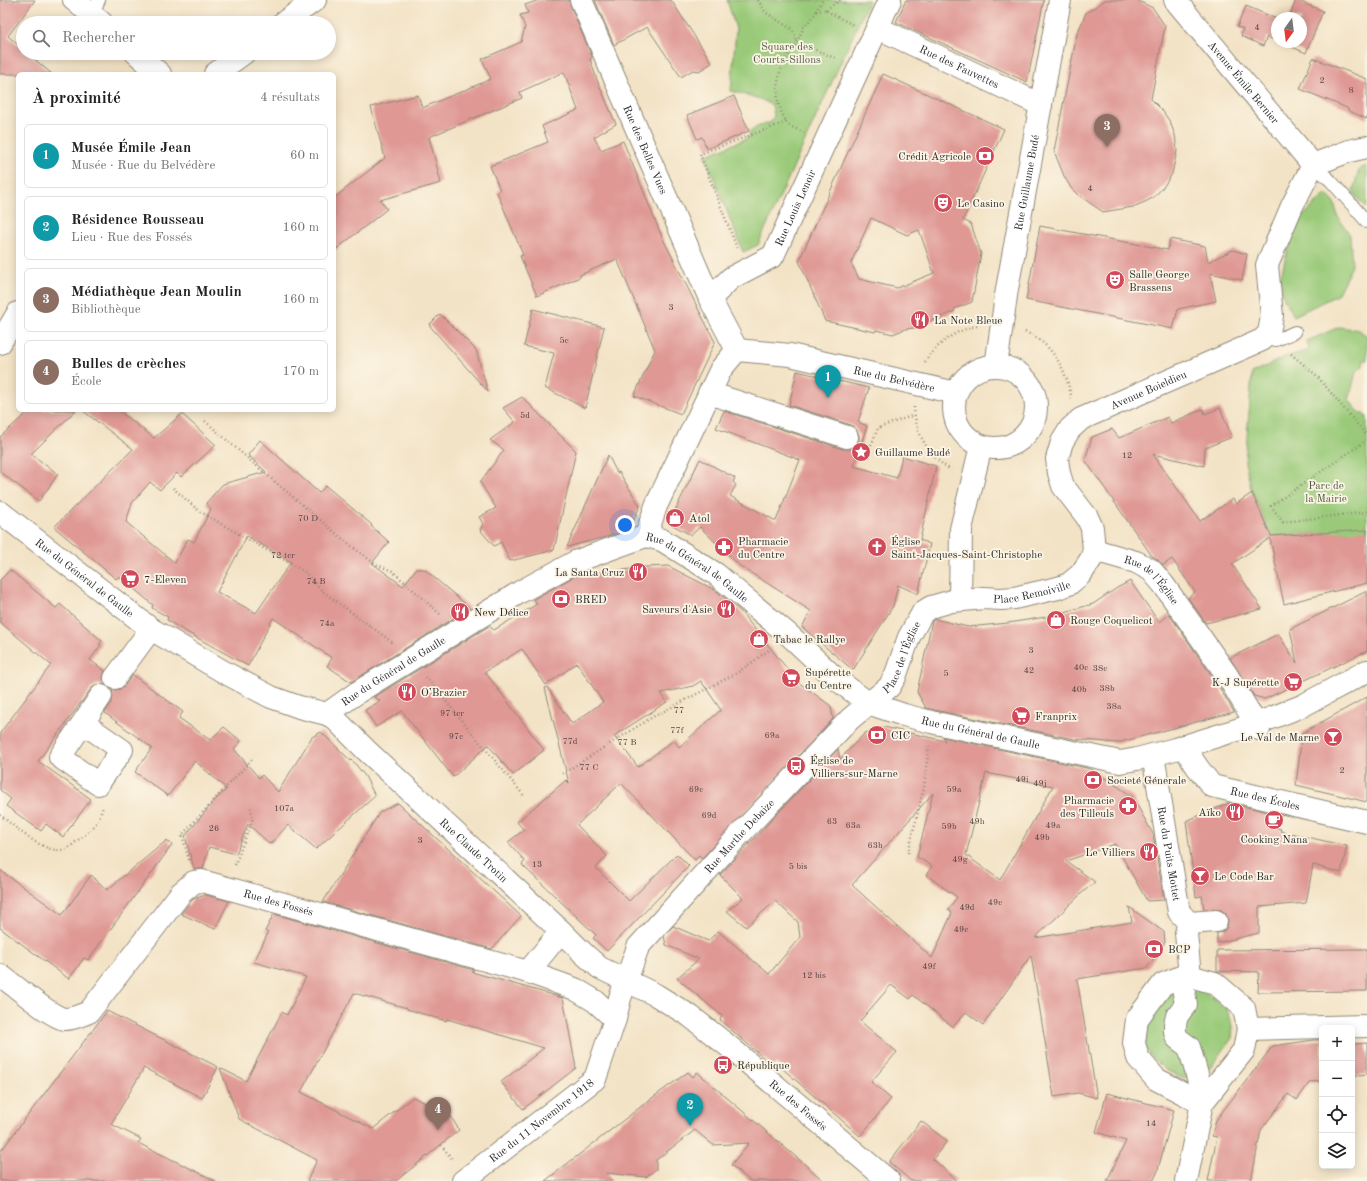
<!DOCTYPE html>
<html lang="fr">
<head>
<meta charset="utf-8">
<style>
	body { margin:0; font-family:"Old Standard TT",serif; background:#f2f2f2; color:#222 }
	.controls { position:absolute; right:12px; bottom:12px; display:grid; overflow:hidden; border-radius:6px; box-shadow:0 2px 10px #0003 }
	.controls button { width:36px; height:36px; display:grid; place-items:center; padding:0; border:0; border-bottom:1px solid #e0e0e0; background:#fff; color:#222; font:20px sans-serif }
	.compass { position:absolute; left:1271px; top:12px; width:36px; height:36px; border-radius:50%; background:#fff; box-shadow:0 2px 10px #0003; rotate:194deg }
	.you { position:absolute; left:625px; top:525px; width:14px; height:14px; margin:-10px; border:3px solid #fff; border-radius:50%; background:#1a73e8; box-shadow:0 0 0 6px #1a73e833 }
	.badge { display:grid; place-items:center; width:26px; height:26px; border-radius:50%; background:#db2777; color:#fff; font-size:13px; font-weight:700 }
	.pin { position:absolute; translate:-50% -33px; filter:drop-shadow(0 1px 2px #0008) }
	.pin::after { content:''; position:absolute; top:21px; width:14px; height:12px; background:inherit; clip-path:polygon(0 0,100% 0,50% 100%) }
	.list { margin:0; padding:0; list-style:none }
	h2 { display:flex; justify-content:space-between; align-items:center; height:52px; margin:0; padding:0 16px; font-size:17px }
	h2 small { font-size:13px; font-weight:400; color:#767676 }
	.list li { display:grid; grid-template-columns:26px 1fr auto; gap:12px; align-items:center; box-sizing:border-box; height:64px; margin:0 8px 8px; padding:0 8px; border:1px solid #e0e0e0; border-radius:6px }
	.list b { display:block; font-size:15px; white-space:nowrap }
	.list p { margin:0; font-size:13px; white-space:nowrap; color:#767676 }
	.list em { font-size:13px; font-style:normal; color:#767676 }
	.icon { flex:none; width:22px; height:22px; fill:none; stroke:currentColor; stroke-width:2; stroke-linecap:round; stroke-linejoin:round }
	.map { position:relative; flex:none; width:1367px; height:1181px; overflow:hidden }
	.search { position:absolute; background:#fff; box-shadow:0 2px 10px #0003; left:16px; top:16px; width:320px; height:44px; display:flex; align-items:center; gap:10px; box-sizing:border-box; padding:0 14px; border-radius:22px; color:#767676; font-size:15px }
	.panel { position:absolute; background:#fff; box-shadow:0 2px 10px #0003; left:16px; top:72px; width:320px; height:340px; border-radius:6px }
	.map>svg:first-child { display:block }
</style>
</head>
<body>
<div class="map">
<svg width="1367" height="1181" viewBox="0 0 1367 1181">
	<rect width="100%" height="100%" fill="#fcf5e5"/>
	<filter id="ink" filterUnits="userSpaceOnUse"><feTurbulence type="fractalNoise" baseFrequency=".025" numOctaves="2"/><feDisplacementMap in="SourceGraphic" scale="8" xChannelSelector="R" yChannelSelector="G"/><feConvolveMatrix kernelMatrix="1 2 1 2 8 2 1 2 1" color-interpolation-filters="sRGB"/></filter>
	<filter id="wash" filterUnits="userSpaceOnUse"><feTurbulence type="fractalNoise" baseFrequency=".012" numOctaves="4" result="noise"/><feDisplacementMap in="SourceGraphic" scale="16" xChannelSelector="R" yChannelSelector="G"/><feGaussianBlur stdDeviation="0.9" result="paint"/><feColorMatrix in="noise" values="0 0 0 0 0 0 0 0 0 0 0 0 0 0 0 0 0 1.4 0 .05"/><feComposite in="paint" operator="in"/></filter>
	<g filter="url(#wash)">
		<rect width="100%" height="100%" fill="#f3e3c6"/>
		<path fill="#9aca79" stroke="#627a52" d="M727,0h142l-111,245 -15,7 -38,-96 45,-19 -1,-4 8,-6 14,-5 3,-6 -2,-11 -12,-6 -29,-8 5,-62z
			M1367,166v42l-9,-9 -5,-8 6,-22z
			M1326,194l8,8 4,15 12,18 2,31 -15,29 -43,21 -11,-20 -3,-17 10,-38 12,-24z
			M1339,327l20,3 8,6v24h-3l-1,6 -7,6 -7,28 8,10 10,7v114l-97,5 -19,-48 -6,-26 7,-89 33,-16 24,-7 -2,-9z
			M1183,986l19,4 17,12 8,7 3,8 3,9 -1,12 -20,28 -6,7 -14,6 -10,-1 -18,-9 -15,-15 -5,-10 2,-18 23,-35z"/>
		<g id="blocks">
			<path fill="#df9894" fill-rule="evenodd" d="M0,0h35l-27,36 15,13v4h4l25,21h-52z
				M539,0h30l1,5 22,52 -2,2 7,21 19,44 -22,13 7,13 22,-9 39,96 53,105 -34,72 -47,-18 21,-46 -38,-91 -37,16v2l-43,19 -17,-40 3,-1 -26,-63 3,-2 -10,-24 58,-24 -6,-16 36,-16 -14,-38 -44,20 2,6 -93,39 12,46 -61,17 7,9 -53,42v-53l51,-40 -14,-51 47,-12 4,13 69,-29 -9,-20 39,-17 4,-15 -5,-12 8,-2 -3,-8z
				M595,0h76l41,63 -13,8 -6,-1 -12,7 -34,-50 -33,18z
				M906,0h138l-17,82 -131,-60z
				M1105,0h31l17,8 12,18 -14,73 11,11 8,12 5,13 2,16 -5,23 -8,12 -10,11 -7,4 -14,6 -30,5 -26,-18 -6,-6 -7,-12 -10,-25 23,-117 9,-21z
				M1296,0l27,11 -17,42 -26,-11h21v-24h-12z
				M1246,6l31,13v22l-10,-4 -4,9 -22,-10 2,-7 -6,-2z
				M1313,58l54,21v40l-18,-8 -2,-3 -47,-19z
				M883,74l121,55 -41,91 8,4 10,30 -9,48 -18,7 1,2 -41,17 -9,1 -12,5 -17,-4 -1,2 -50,-11 -26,-60zM871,218l36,17 12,-5 15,43 -37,15 -38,-9 -8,-16z
				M734,96l15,35 -42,18 -5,-12 -5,2 -10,-24z
				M1040,226l128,24 2,-11 35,7 3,16 25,-12 14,4 -5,26 -32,-7 6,28 -38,8 -5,20 -147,-29z
				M533,309l71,18 -19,81 -40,-20 9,-35 -30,-7z
				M440,314l36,36 12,42 -59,-67z
				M797,371l72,17 -11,34 9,4 -13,40 43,12 5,-22 34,10 -16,74 10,4 -12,50 -20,-9 -5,21 -40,64 -51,-43 9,-16 -71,-45 -40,-39 -9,8 -22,-12 31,-64 35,19 -2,4 3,3 -6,11 46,25 24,-61 -84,-32 8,-17 119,38h7l6,-3 3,-6v-5l-3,-6 -5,-4 -62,-20z
				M522,397l54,54 -22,99 -44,11 -9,-19 -7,4 -14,-16 3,-6 -4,-7 17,-9 -16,-26 24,-32 -14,-10 25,-18 -12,-14z
				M1220,408l12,29 -27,11 -1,18 -51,-12 47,67 33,-22 3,5 16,-11 19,43 96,-6v53l-83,21 -14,-66 -38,26 30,45 -56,14 -18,-25 7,-6 -23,-33 -9,6 -6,-6 -5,-3 -67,-96 7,-23 20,-8 7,9 49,-21 3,6 32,-14 2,5z
				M30,410h46l-45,44 27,20 -19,27 -39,-29v-35z
				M82,410h36l36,28 28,-24 34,31 -35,32 -4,-4 -17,17 -10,-8 -18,21 -6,19 49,41 13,-24 6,3 17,-33 -5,-6 17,-19 43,-12 -18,-17 12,-15 59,53 7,-7 46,39 -1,1 18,16 -17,21 31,23 13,-17h8l46,39 -119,74 -24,-16 5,-8 -59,-40 -25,48 -65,-36 -16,-10 1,-3 -16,-9 1,-3 -34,-29 -3,3 -62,-52 79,-78zM247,536l44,26 -35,51 -39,-21z
				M608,455l9,18 2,-1 21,34 -9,20 -3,3 -22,8 -39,10z
				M668,566l47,24 26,22 57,70 33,24 2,13 -131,139 -3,-3 -4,5 -74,-77 -44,42 30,31 -11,12 33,33 48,-47 12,12 -82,85 -14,-13 3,-3 -74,-70 3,-4 -17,-19 16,-12 -7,-8 49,-42 3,3 -24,-95 2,-1 25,37 31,-22 -26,-39 -31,22 -24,-36 -37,23 59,78 -31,25 -25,-30 -35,32 -51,-66 -26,16 -11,-17 15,-9 -6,-4 115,-71 5,4 43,-26 -3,-5 41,-23 71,-9zM701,681l20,29 -42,37 -5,-7 -36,27 -24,-31 53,-34 -6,-9 32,-7z
				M10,570l46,38 4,-4 42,37 -3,3 2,1 -11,15 15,11 -2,6 2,7 -9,1 -5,4 -53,72 53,38 -28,38 -17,-13 -5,7 -35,-25 5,-7 -11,-9v-57l51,-68 -51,-43v-42z
				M1130,581l29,41 10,-8 47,68 18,30 -117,31 -43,-4 -140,-29 -8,-2 -9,-16 15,-71 3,-2 33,8 40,-4 38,-6 47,-13 24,-16z
				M1367,591v60l-102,48 -11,-3 -24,-38 48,-24 19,29 -7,-34z
				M133,675l50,37 -4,6 31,22 14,-13 17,14 -7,8 25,29 3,-3 16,17 34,-55 9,-5 30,29 1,-1 13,16 10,20 -59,53 -28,-24 -18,19 -22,-20 -12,30 -27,-7 -6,22h-9l-9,-33 31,-37 11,-10 -32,-28 -27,35 -33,-24 17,-24 -47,-35 6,-10 2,-6 -1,-7 8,-1 5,-4z
				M1367,697v105l-71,-17 6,-52z
				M884,727l61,14 -2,-4 148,32 41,27 21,38 11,66 -17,1 -32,-57 -49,17 29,21 -12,10 -48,46 97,-16 -3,-15 35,25 1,10 -18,26 -70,11 20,119 -19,-5 -24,4 -23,-142 -48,70 -17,-13 -13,15 -40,-32 -3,4 -19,-14 -31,36 37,31 -26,30 20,17 -31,37 -84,-73 -3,3 -53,-46 2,-4 -45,-38 22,-19 -33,-14 -2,-9 9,-10 35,15 10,-10 51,43 31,-37 -2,-15 -23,-21 -29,26 -19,-16 16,-13 -23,-23 118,-126 2,10 25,-26zM986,773l67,13 -53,94 -34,-25zM933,793l-16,64 15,9 -6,9 31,22 -9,13 4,3 -20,45 -80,-73z
				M398,803l123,113 -29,33 -169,-47 57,-90z
				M1229,803l52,12 -4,13 4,1 -1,2 67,15 -6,27 -28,-8 -7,38 -47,4v26l-42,10v-10l6,-1 4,-5 1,-7 -2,-6 -5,-4 -17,-1 -2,-13 -6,1 -10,-76z
				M167,840l5,5 -84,115 -4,-2 -15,21 -69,-51v-58l62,45 29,-40 16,15z
				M206,895l23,6 -14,28 -34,-15 12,-15z
				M274,914l200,56 -2,2 91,26 13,70 -53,41 -22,-27 43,-34 -97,-29 -1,2 -39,-12v-1l-53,-15 -53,99 72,37 40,-32 37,18 9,15 -63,51h-89l10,-21 -78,-41 -19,-51 26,13 36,-69 5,3 19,-38 -52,-15 14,-29 -3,-2z
				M1367,949v42l-109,1 1,-20 -42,-1v-21z
				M107,1011l111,56 -16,31 -58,-30 -33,56 30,15 -3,4 78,38h-216v-29z
				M1352,1039l2,5 13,-1v31l-15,2z
				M1314,1040h8v41l-12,1 -13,18 -9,-6 -27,36 -10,51h-43l9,-44 -5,-1 4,-16 57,-74z
				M688,1072l5,5 4,-5 127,109h-74l-19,-16 18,-22 -36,2 -18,-15 -39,30v9l-10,8 -40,-4 6,8h-67l107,-83z
				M1107,1093l67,17 -17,63 -4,8h-46l19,-40 -30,-9z
				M921,1121l26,20 -14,18 24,22h-46l-22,-19z"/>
		</g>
	</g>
	<g filter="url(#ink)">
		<use href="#blocks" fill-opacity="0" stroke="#8f8778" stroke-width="1"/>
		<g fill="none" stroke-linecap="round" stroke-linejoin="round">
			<g stroke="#8f8778" stroke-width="14">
				<path id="lane" d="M92,14l7,-14
					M1313,165l18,16 36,41
					M1269,333l7,7 19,-8"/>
			</g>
			<g stroke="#8f8778" stroke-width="24">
				<g id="street">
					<path d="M74,0l28,23"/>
					<path id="s1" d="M581,0l129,299"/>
					<path id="s2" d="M1175,0l138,165"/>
					<path d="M283,23l32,-23"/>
					<path id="s3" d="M878,28l163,77"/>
					<path d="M136,53l24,21"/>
					<path d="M215,74l29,-21"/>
					<path d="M0,343l18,-30"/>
					<path id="s4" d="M737,350l53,5 166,38"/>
					<path id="s5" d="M996,366l11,-77 53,-289"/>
					<circle cx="995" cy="407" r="41"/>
					<path d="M709,393l138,44"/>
					<path id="s6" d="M646,536l10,-30 65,-137 16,-19 -27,-51 21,-21 42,-22 117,-256"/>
					<path id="s7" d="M1094,550l42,12 15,8 12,14 64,91 32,54"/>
					<path d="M960,600l1,-71 20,-83"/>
					<path d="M115,678l36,-49"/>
					<path id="s8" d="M327,714l31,-22 162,-100 57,-31 69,-25 16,4 54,34 73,61 46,43 33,25 36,12 27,7 189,40 17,-3 38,-10 81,-25 46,-18 65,-35"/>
					<path d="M83,723l39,27 -24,34 -38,-27 41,-61"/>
					<path id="s9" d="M1183,746l15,22 14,18 155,36"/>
					<path id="s10" d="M1153,755l26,157 10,11 27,-2"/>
					<path d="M1189,923l-3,10 4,43"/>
					<path d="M528,972l33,-41"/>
					<path id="s11" d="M0,975c13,9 52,43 65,44 9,0 16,-4 24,-7l92,-119 13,-11 8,-1 326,91 47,17 20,12 20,18"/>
					<path d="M1181,977l5,27 -9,12 -2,8v8l2,6 12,9 9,31 4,25"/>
					<path d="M1202,1103l-46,-24 -18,-21 -4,-15 3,-24 26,-35 18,-7 9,-1 25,7 29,25 4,21 119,-3"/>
					<path id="s12" d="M463,1181l132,-102 20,-60 5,-21 18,-51 103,-114 109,-114 39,-32 6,-10 14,-40 14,-25 8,-5 21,-6 32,-3 17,1 13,-1 44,-10 11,-4 12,-10 10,-15 3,-9 -2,-22 -5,-11 -24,-31 -4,-13 -2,-14 5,-17 8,-13 11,-10 181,-79 7,-7 3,-17 -5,-51 25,-59 21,-41 36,-14 18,-4"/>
					<path d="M1186,1181l16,-78 42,-53 4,-21"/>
				</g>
			</g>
			<g stroke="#8f8778" stroke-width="24">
				<g id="secondary">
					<path id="s13" d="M0,512l151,117 73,43 47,25 28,10 28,7 7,4 32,32 195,181 22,22 17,15 56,27 34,21 37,29 162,136"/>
				</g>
			</g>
			<path stroke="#8f8778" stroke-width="2.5" stroke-dasharray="1 3" stroke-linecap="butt" d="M758,0l7,12 28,18 4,12 40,17
				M840,0l-15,10 28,15
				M816,11l9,-1
				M804,133l-16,-8 -6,-11 -4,-12 -1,-14 3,-16 5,-12 12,-18 7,-15 11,-13 7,-14
				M737,248l-37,-94 86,-32
				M1025,332c27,11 40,36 46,63l-1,3
				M1291,354l25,21 51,61
				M925,362c12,-18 30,-32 52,-36
				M914,407c1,26 15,50 37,63
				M205,421l62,54 78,66 30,23 17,7 48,43
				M1367,440l-96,66 12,16 84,-10
				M863,455l4,1 11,-28 36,-13
				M173,488l26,23 106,61 17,19 70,51
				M426,677l99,120
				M562,774l89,-56 86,-45 32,-23
				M0,815c16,12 45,41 66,34 5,-2 10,-8 15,-11 12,-9 18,-16 22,-32
				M908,853l16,-66 5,-42
				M189,860l-7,-25 72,-78
				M235,865l18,-47 -3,-13
				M441,1145l12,15"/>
			<use href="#lane" stroke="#fff" stroke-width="12"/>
			<use href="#street" stroke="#fff" stroke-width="22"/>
			<use href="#secondary" stroke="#fff" stroke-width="22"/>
		</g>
	</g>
	<defs>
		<g id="bank-disc" transform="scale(1)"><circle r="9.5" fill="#d1495b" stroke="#fcf5e5"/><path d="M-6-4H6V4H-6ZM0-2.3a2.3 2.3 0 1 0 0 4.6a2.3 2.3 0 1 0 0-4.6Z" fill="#fff"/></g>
		<g id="theatre-disc" transform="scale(1)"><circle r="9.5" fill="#d1495b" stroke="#fcf5e5"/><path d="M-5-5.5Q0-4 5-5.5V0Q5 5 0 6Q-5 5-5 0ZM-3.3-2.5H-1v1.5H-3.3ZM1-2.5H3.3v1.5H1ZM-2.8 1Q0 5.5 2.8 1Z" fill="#fff"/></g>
		<g id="restaurant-disc" transform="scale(1)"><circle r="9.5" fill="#d1495b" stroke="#fcf5e5"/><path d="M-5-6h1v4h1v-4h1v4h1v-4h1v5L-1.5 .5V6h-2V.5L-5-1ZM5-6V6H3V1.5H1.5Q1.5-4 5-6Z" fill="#fff"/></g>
		<g id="sight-disc" transform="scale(1)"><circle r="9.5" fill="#d1495b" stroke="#fcf5e5"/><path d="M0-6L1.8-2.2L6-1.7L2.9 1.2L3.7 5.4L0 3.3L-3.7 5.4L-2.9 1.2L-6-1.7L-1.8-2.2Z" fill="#fff"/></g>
		<g id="shop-disc" transform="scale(1)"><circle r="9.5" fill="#d1495b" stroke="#fcf5e5"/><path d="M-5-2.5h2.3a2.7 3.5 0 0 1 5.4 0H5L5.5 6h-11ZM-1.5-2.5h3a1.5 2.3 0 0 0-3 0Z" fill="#fff"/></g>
		<g id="pharmacy-disc" transform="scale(1)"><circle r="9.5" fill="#d1495b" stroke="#fcf5e5"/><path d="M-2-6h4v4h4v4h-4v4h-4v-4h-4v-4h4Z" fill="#fff"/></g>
		<g id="church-disc" transform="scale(1)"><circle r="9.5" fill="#d1495b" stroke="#fcf5e5"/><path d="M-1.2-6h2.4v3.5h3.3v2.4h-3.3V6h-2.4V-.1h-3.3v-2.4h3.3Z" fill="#fff"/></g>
		<g id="supermarket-disc" transform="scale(1)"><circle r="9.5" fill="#d1495b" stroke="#fcf5e5"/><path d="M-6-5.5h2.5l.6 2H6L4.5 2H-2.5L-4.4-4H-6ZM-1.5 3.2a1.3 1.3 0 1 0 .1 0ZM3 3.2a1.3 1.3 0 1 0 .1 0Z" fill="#fff"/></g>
		<g id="bar-disc" transform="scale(1)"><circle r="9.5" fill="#d1495b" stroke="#fcf5e5"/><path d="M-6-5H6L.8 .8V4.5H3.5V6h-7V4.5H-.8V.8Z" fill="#fff"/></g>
		<g id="bus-disc" transform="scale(1)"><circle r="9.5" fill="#d1495b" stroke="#fcf5e5"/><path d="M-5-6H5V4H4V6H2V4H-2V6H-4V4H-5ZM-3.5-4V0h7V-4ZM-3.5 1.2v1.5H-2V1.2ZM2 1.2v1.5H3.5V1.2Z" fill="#fff"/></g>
		<g id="cafe-disc" transform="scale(1)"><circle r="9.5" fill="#d1495b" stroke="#fcf5e5"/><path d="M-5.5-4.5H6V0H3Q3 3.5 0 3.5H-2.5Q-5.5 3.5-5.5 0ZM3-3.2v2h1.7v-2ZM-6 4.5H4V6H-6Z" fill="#fff"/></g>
	</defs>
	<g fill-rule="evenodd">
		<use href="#bank-disc" x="985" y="156"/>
		<use href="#theatre-disc" x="943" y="203"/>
		<use href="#theatre-disc" x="1115" y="280"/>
		<use href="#restaurant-disc" x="920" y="320"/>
		<use href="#sight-disc" x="861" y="452"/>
		<use href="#shop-disc" x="675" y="518"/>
		<use href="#pharmacy-disc" x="724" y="547"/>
		<use href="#church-disc" x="877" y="547"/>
		<use href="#restaurant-disc" x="638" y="572"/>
		<use href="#supermarket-disc" x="130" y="579"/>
		<use href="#bank-disc" x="561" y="599"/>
		<use href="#restaurant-disc" x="726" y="609"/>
		<use href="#restaurant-disc" x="460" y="612"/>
		<use href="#shop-disc" x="1056" y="620"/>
		<use href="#shop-disc" x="759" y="639"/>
		<use href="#supermarket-disc" x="791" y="678"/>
		<use href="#supermarket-disc" x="1293" y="682"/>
		<use href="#restaurant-disc" x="407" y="692"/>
		<use href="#supermarket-disc" x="1021" y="716"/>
		<use href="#bank-disc" x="877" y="735"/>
		<use href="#bar-disc" x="1333" y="737"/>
		<use href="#bus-disc" x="796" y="766"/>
		<use href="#bank-disc" x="1093" y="780"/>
		<use href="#pharmacy-disc" x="1128" y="806"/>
		<use href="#restaurant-disc" x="1235" y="812"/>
		<use href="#cafe-disc" x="1274" y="820"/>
		<use href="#restaurant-disc" x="1149" y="852"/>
		<use href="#bar-disc" x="1200" y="876"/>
		<use href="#bank-disc" x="1154" y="949"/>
		<use href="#bus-disc" x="723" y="1065"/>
	</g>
	<g text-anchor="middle" stroke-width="3.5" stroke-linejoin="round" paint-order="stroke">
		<g font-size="9" fill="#584645">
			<text x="1257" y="30">4</text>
			<text x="1322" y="83">2</text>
			<text x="1351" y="93">8</text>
			<text x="1090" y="191">4</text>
			<text x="671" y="310">3</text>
			<text x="564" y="343">5c</text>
			<text x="525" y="418">5d</text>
			<text x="1127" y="458">12</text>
			<text x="308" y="521">70 D</text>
			<text x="283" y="558">72 ter</text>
			<text x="316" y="584">74 B</text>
			<text x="327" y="626">74a</text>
			<text x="1031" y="653">3</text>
			<text x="1081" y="670">40c</text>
			<text x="1100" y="671">38c</text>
			<text x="1029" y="673">42</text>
			<text x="946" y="676">5</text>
			<text x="1107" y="691">38b</text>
			<text x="1079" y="692">40b</text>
			<text x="1114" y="709">38a</text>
			<text x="679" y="713">77</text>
			<text x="452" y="716">97 ter</text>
			<text x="677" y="733">77f</text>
			<text x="772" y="738">69a</text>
			<text x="456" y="739">97c</text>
			<text x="570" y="744">77d</text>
			<text x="627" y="745">77 B</text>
			<text x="589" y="770">77 C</text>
			<text x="1342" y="773">2</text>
			<text x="1022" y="782">49i</text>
			<text x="1040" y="786">49j</text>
			<text x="696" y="792">69c</text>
			<text x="954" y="792">59a</text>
			<text x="284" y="811">107a</text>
			<text x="709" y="818">69d</text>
			<text x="832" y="824">63</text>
			<text x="977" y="824">49h</text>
			<text x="853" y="828">63a</text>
			<text x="1053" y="828">49a</text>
			<text x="949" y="829">59b</text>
			<text x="214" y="831">26</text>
			<text x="1042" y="840">49b</text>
			<text x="420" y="843">3</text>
			<text x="875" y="848">63b</text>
			<text x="960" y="862">49g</text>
			<text x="537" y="867">13</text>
			<text x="798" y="869">5 bis</text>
			<text x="995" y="905">49c</text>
			<text x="967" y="910">49d</text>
			<text x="961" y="932">49e</text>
			<text x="929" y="969">49f</text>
			<text x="814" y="978">12 bis</text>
			<text x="1151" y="1126">14</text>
		</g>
		<g font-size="11" fill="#4c5b42" stroke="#fcf5e5">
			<text x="787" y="50">Square des<tspan x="787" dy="13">Courts-Sillons</tspan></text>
			<text x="1326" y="489">Parc de<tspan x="1326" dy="13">la Mairie</tspan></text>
		</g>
		<g font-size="11" fill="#2b2b2b" stroke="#fcf5e5">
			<text dy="4" stroke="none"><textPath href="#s3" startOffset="90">Rue des Fauvettes</textPath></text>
			<text dy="4" stroke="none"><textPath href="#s2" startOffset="107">Avenue Émile Bernier</textPath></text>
			<text dy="4" stroke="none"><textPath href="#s1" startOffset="163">Rue des Belles Vues</textPath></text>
			<text dy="4" stroke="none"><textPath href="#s5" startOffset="186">Rue Guillaume Budé</textPath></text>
			<text dy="4" stroke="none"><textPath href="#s6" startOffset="396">Rue Louis Lenoir</textPath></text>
			<text dy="4" stroke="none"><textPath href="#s4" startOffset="160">Rue du Belvédère</textPath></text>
			<text dy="4" stroke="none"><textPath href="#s12" startOffset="1166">Avenue Boieldieu</textPath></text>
			<text dy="4" stroke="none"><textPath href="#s8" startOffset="427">Rue du Général de Gaulle</textPath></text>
			<text dy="4" stroke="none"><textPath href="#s13" startOffset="107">Rue du Général de Gaulle</textPath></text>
			<text dy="4" stroke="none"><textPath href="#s7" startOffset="67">Rue de l'Église</textPath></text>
			<text dy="4" stroke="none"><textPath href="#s12" startOffset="862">Place Remoiville</textPath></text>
			<text dy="4" stroke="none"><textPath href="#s12" startOffset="700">Place de l'Église</textPath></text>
			<text dy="4" stroke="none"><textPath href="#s8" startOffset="79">Rue du Général de Gaulle</textPath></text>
			<text dy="4" stroke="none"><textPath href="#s8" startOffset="763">Rue du Général de Gaulle</textPath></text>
			<text dy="4" stroke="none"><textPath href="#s9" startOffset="104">Rue des Écoles</textPath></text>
			<text dy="4" stroke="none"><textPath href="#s12" startOffset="456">Rue Marthe Debaize</textPath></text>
			<text dy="4" stroke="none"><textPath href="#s13" startOffset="588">Rue Claude Trotin</textPath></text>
			<text dy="4" stroke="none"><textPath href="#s10" startOffset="100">Rue du Puits Mottet</textPath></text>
			<text dy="4" stroke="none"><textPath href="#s11" startOffset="359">Rue des Fossés</textPath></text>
			<text dy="4" stroke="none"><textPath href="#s13" startOffset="1003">Rue des Fossés</textPath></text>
			<text dy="4" stroke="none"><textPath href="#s12" startOffset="99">Rue du 11 Novembre 1918</textPath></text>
		</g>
		<g font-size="11" fill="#2b2b2b" stroke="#fcf5e5" text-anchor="start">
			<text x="971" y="160" text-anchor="end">Crédit Agricole</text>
			<text x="957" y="207">Le Casino</text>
			<text x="1129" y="278">Salle George<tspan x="1129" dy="13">Brassens</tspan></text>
			<text x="934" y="324">La Note Bleue</text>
			<text x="875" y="456">Guillaume Budé</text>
			<text x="689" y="522">Atol</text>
			<text x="738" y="545">Pharmacie<tspan x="738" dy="13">du Centre</tspan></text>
			<text x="891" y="545">Église<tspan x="891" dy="13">Saint-Jacques-Saint-Christophe</tspan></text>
			<text x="624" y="576" text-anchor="end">La Santa Cruz</text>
			<text x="144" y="583">7-Eleven</text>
			<text x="575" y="603">BRED</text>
			<text x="712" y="613" text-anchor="end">Saveurs d'Asie</text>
			<text x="474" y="616">New Délice</text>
			<text x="1070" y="624">Rouge Coquelicot</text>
			<text x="773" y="643">Tabac le Rallye</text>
			<text x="805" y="676">Supérette<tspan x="805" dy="13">du Centre</tspan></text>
			<text x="1279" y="686" text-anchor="end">K-J Supérette</text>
			<text x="421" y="696">O’Brazier</text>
			<text x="1035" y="720">Franprix</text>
			<text x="891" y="739">CIC</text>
			<text x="1319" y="741" text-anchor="end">Le Val de Marne</text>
			<text x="810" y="764">Église de<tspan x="810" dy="13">Villiers-sur-Marne</tspan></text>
			<text x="1107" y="784">Societé Génerale</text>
			<text x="1114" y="804" text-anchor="end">Pharmacie<tspan x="1114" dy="13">des Tilleuls</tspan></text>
			<text x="1221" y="816" text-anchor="end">Aïko</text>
			<text x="1274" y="843" text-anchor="middle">Cooking Nana</text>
			<text x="1135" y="856" text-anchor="end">Le Villiers</text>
			<text x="1214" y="880">Le Code Bar</text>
			<text x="1168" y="953">BCP</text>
			<text x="737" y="1069">République</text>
		</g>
	</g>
</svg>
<div class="controls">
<button>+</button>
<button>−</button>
<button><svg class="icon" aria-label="locate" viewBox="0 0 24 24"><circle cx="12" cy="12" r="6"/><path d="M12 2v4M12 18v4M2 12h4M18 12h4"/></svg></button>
<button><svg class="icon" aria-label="layers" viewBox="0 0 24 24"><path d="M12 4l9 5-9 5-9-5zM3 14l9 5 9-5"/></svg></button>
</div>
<svg class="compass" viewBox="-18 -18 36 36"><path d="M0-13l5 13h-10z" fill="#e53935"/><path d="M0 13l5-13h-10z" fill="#767676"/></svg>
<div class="you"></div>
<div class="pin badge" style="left:828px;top:398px;background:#0f9aa8">1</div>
<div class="pin badge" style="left:690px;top:1126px;background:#0f9aa8">2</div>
<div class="pin badge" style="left:1107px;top:147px;background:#8d6e63">3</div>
<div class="pin badge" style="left:438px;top:1130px;background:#8d6e63">4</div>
<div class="search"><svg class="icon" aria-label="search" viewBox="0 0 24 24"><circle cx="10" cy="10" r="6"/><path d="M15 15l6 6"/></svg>Rechercher</div>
<section class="panel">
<h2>À proximité<small>4 résultats</small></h2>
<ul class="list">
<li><span class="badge" style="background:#0f9aa8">1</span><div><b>Musée Émile Jean</b><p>Musée · Rue du Belvédère</p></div><em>60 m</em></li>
<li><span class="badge" style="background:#0f9aa8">2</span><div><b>Résidence Rousseau</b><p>Lieu · Rue des Fossés</p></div><em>160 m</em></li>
<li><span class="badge" style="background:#8d6e63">3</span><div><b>Médiathèque Jean Moulin</b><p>Bibliothèque</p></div><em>160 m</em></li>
<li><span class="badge" style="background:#8d6e63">4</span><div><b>Bulles de crèches</b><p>École</p></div><em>170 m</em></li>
</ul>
</section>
</div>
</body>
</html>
